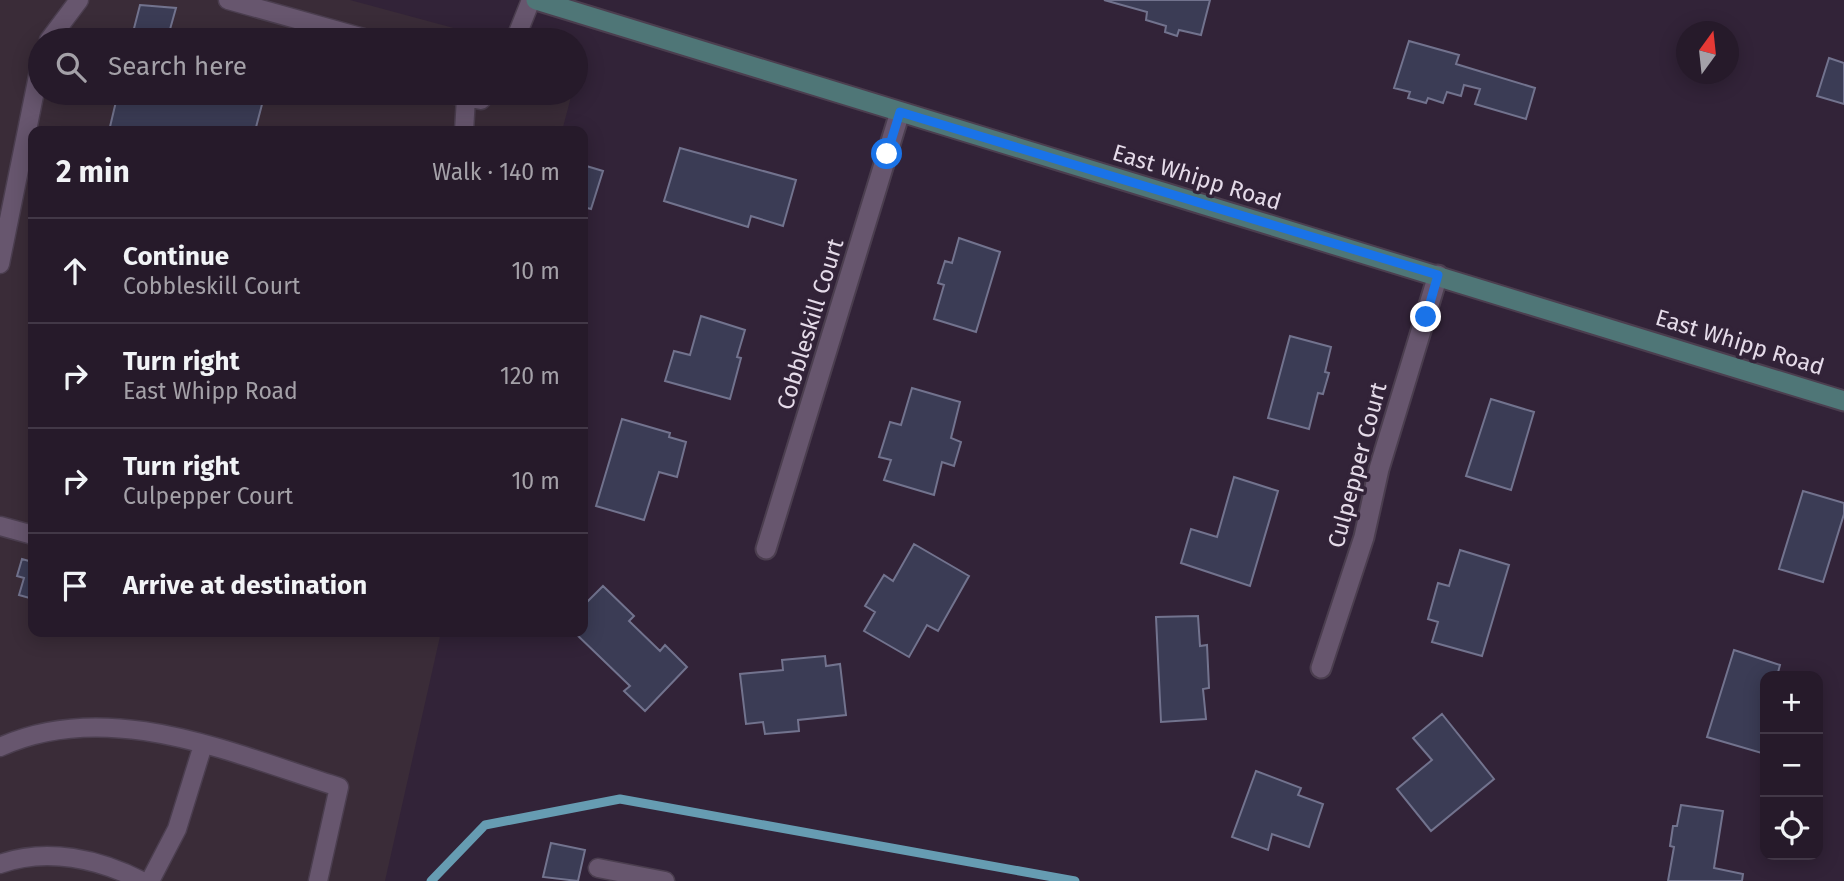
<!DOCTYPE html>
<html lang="en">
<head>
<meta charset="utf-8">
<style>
	body { margin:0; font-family:"Fira Sans",sans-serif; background:#322736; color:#f1f3f6 }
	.controls { position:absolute; right:21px; bottom:21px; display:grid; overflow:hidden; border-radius:14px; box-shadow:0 4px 18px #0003 }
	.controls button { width:63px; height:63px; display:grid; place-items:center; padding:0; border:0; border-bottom:2px solid #423847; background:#261a2a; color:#f1f3f6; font:35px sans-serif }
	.compass { position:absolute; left:1676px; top:21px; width:63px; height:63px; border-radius:50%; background:#261a2a; box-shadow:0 4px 18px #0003; rotate:15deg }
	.stop { position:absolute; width:21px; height:21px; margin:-16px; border:5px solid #1a73e8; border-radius:50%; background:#fff }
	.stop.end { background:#1a73e8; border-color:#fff; box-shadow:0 2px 7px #0008 }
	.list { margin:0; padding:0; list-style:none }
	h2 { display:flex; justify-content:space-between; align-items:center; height:91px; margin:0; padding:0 28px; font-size:30px }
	h2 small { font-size:23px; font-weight:400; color:#a4a1a8 }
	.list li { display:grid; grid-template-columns:46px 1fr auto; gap:21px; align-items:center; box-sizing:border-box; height:105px; padding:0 28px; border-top:2px solid #423847 }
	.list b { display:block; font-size:26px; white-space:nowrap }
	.list p { margin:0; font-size:23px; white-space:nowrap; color:#a4a1a8 }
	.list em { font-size:23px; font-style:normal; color:#a4a1a8 }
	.icon { flex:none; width:38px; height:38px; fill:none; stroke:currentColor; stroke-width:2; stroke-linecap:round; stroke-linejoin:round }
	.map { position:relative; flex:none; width:1844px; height:881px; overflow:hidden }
	.search { position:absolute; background:#261a2a; box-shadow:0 4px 18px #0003; left:28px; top:28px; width:560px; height:77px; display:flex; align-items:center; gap:18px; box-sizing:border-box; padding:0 24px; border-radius:38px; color:#a4a1a8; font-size:26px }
	.panel { position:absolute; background:#261a2a; box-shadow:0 4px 18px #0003; left:28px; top:126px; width:560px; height:511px; border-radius:14px }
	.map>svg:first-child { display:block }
</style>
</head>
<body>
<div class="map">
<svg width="1844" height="881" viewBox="0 0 1844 881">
	<rect width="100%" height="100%" fill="#322338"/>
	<path fill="#3a2c38" d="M0,0h350l148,40h-458v53h532l-10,38h-529v501h408l-56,249h-385z"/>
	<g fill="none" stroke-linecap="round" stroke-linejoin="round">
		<path stroke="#669cb2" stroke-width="9" d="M431,881l54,-56 135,-26 455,82"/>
	</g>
	<path fill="#3b3c55" stroke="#72738e" stroke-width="2" d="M1104,0h106l-9,35 -22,-5 -2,6 -12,-4 1,-6 -20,-6 1,-8z
		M140,5l36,3 -9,32h-36z
		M1409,41l50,14 -3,9 79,24 -9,31 -51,-15 5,-15 -16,-4 -3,11 -14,-4 -4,11 -15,-5 -2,5 -18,-5 2,-6 -16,-4z
		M1829,58l15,5v41l-27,-8z
		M118,93h147l-10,38h-146z
		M680,148l116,32 -13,46 -32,-10 -3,11 -84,-26z
		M583,165l20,6 -12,38 -8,-2z
		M959,238l41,14 -24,80 -42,-13 10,-34 -6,-2 7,-22 7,2z
		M701,316l44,14 -8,27 4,1 -11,41 -65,-18 9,-30 16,4z
		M1290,336l41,11 -6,25 4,1 -6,21 -5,-1 -9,36 -41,-11z
		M912,388l48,14 -9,36 10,4 -7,24 -12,-4 -8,33 -50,-15 7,-20 -12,-3 11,-35 11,3z
		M1491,399l43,13 -23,78 -45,-14z
		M622,419l48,14 -1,4 17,5 -9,35 -18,-5 -15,48 -48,-14z
		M1234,477l44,14 -28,95 -69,-23 10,-34 26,8z
		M1803,491l41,12v11l-21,68 -44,-13z
		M914,544l55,32 -31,55 -11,-6 -18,32 -45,-26 11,-19 -10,-6 19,-31 9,6z
		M1460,550l49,15 -27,91 -50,-14 6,-20 -10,-3 10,-36 11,3z
		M32,551h1v48l-14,-4 5,-17 -7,-2 5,-17 7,2z
		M603,586l31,30 -5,5 31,30 5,-6 22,22 -42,44 -21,-20 6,-5 -56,-54h9v-26z
		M1198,616l2,30 7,-1 2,43 -6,1 3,30 -45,3 -5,-105z
		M1734,650l46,15 -3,11h-12v78l-58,-17z
		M825,656l1,10 14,-2 6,51 -48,5 1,11 -34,3 -2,-12 -17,2 -6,-50 43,-4 -1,-10z
		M1442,714l52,65 -63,52 -34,-42 35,-29 -19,-22z
		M1256,771l45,17 -3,7 25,9 -14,43 -37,-13 -4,16 -36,-13z
		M1681,805l42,6 -9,57 29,6 -1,7h-74l6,-34 -4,-1 3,-20h4z
		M551,843l34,7 -7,31 -35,-4z"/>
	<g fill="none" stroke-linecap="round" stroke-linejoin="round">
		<g stroke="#4b3e4f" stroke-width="21">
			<path id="service" d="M228,0l143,40
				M49,40l30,-40
				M515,40l16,-40
				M446,93l35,7 6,-7
				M464,131l2,-33
				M0,264l40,-198
				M0,526l33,9
				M0,747c109,-50 233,7 339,40l-21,94
				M0,864c47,-17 99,-5 142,17
				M598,868l67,13
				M150,881l27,-52 26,-84"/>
		</g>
		<g stroke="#4b3e4f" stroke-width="23">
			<path id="minor" d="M766,549l134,-437
				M1321,668l43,-131 15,-68 59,-194"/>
		</g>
		<g stroke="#4b3e4f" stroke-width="23">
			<path id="secondary" d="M536,0l1308,401"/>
		</g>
		<use href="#service" stroke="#67566e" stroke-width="18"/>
		<use href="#minor" stroke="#67566e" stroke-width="19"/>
		<use href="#secondary" stroke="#4f7677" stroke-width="19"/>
	</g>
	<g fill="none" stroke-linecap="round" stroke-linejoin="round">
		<path stroke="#1a73e8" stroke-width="9" d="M887,154l13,-42 538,163 -12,42"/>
	</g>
	<g text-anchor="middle" stroke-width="7" stroke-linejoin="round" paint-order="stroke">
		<g font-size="23" fill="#e5dbe9" stroke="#322338">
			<text transform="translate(1197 177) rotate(17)" y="8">East Whipp Road</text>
			<text transform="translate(810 324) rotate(-73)" y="8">Cobbleskill Court</text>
			<text transform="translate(1740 342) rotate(17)" y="8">East Whipp Road</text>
			<text transform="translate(1357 465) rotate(-75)" y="8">Culpepper Court</text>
		</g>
	</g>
</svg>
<div class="controls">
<button>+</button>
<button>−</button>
<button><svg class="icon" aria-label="locate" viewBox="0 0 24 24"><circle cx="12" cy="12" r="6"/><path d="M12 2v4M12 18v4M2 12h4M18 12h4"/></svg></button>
</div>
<svg class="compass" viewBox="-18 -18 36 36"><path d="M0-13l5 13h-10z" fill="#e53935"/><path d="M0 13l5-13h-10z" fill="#a4a1a8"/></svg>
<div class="stop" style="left:887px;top:154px"></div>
<div class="stop end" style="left:1426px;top:317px"></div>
<div class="search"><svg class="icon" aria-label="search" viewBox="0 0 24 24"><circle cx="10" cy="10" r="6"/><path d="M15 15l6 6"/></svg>Search here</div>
<section class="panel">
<h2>2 min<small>Walk · 140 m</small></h2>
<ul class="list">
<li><svg class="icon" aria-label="ahead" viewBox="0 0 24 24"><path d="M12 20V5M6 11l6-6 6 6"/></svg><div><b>Continue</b><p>Cobbleskill Court</p></div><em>10 m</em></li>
<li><svg class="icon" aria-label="right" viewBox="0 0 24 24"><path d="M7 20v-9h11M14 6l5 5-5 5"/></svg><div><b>Turn right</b><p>East Whipp Road</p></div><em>120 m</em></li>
<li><svg class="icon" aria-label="right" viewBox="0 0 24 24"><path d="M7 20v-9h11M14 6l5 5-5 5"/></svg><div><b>Turn right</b><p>Culpepper Court</p></div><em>10 m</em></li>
<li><svg class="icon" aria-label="arrive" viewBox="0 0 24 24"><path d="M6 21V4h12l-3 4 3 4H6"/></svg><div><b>Arrive at destination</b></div></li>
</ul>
</section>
</div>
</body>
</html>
